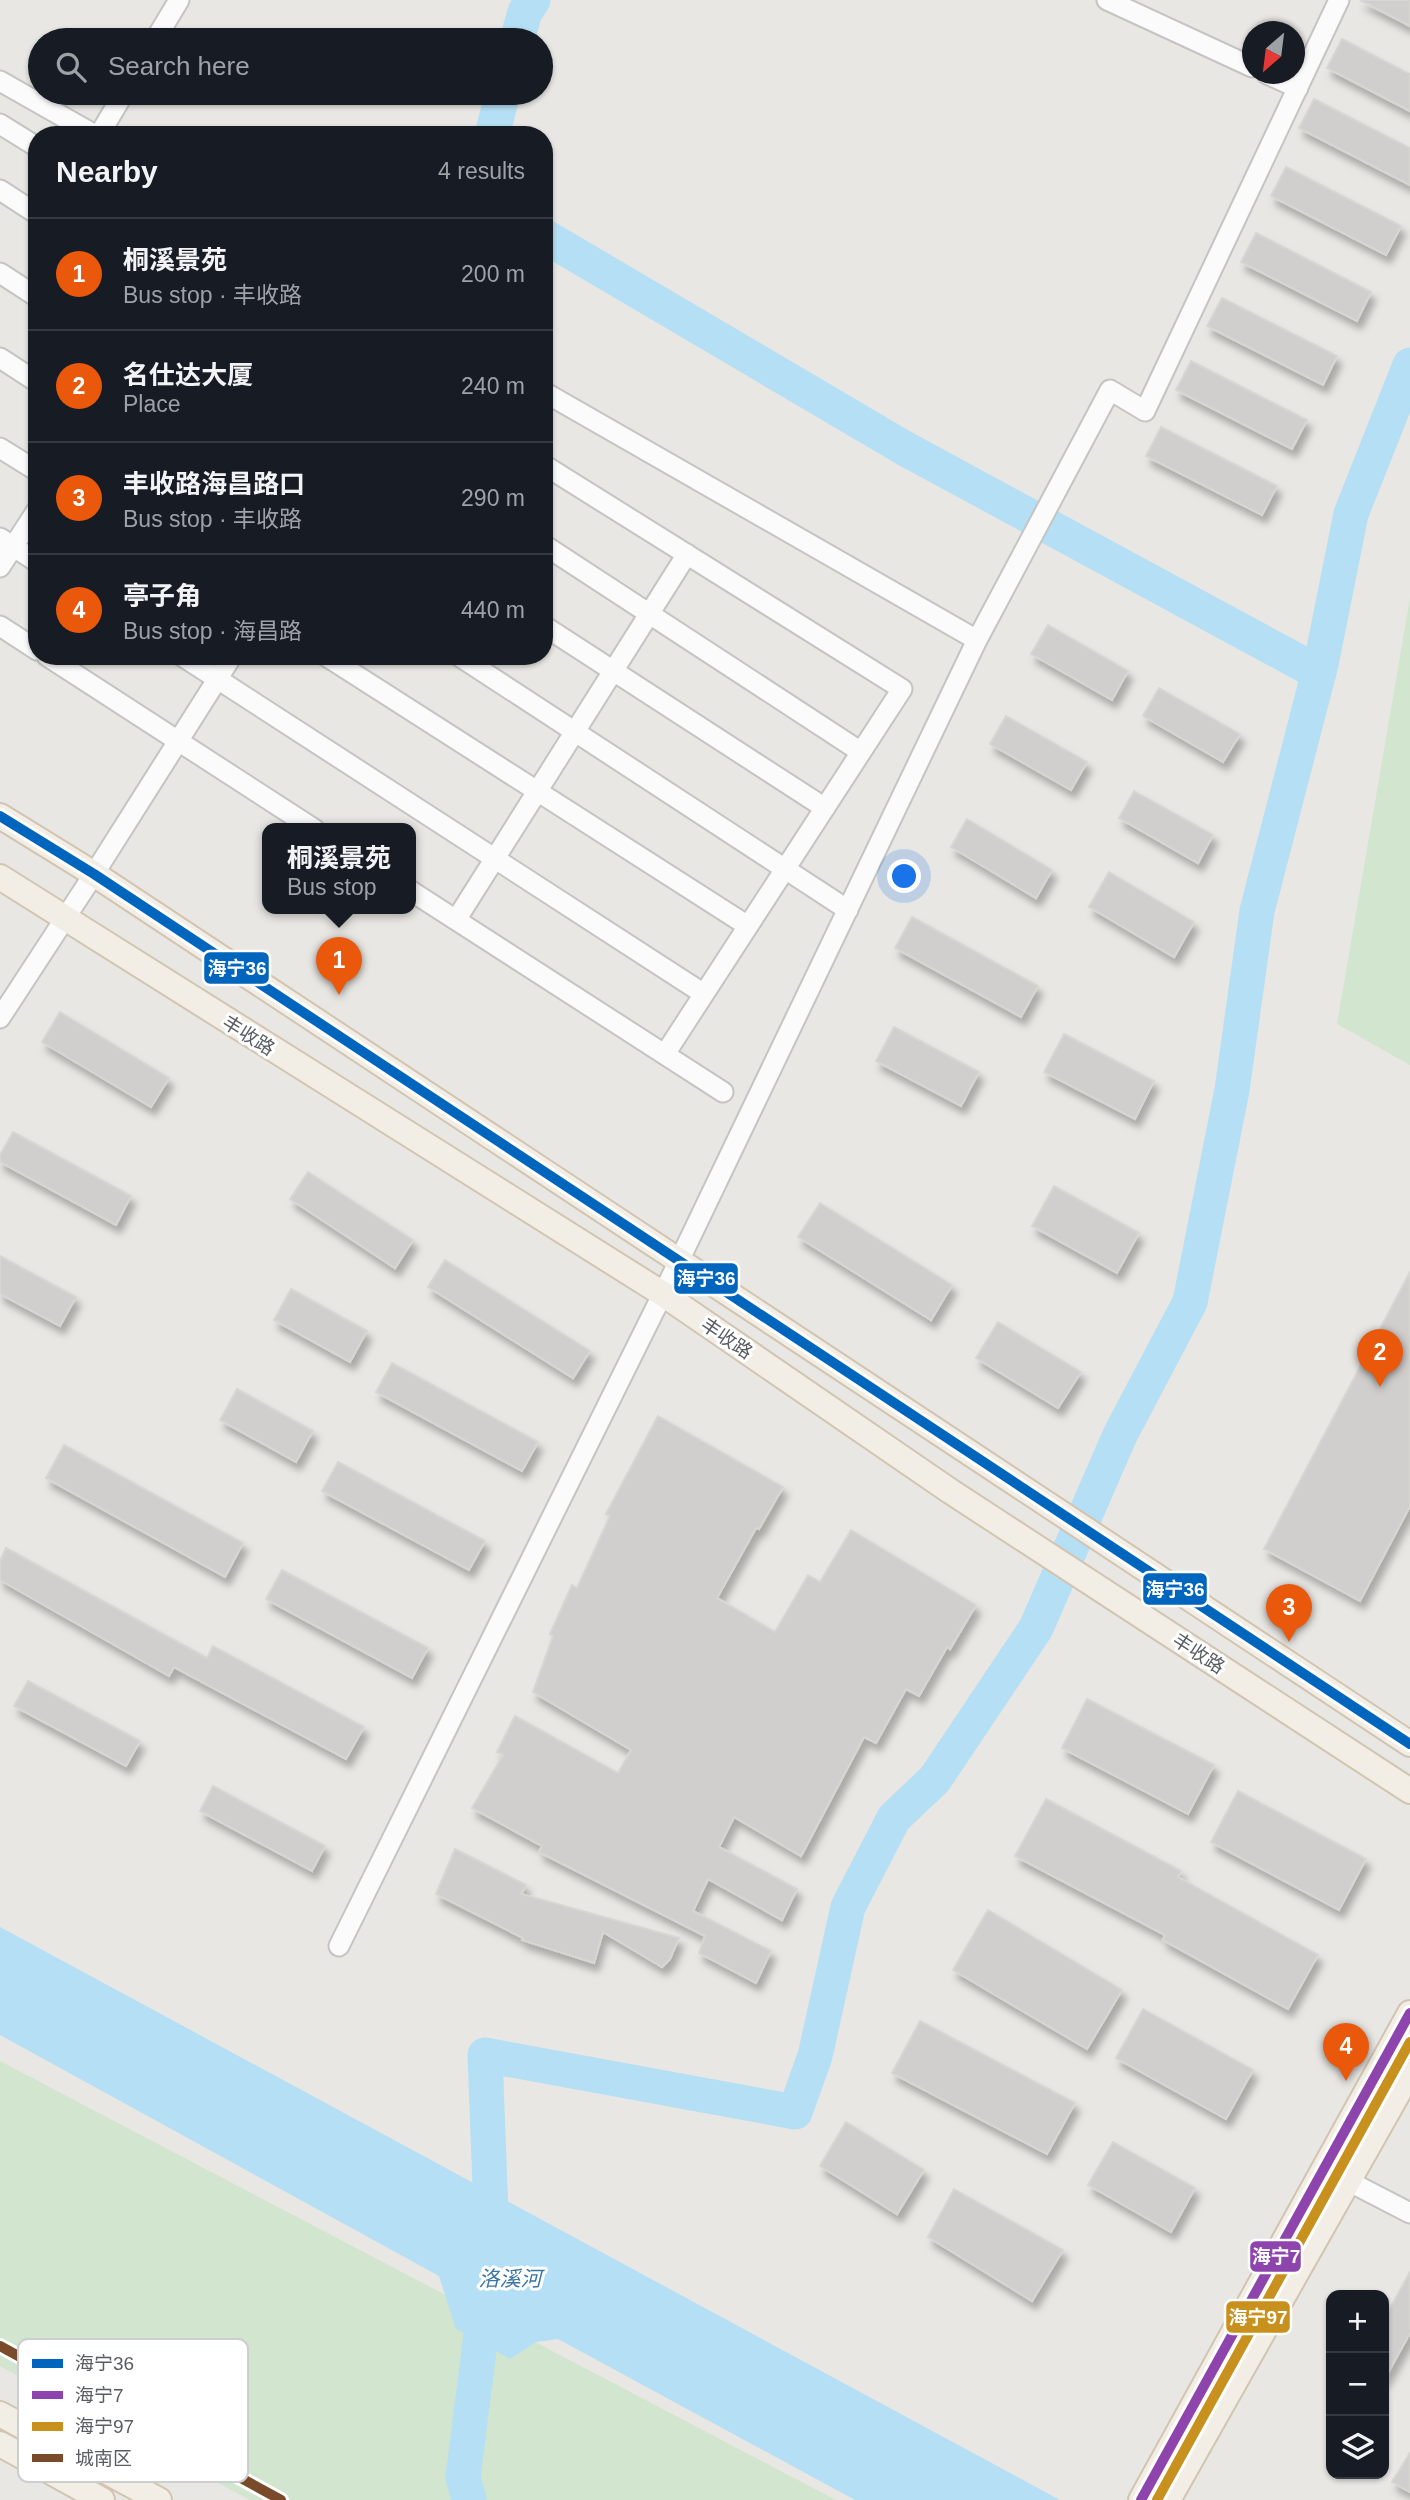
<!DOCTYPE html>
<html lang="en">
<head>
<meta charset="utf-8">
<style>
	body { margin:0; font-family:Helvetica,"Noto Sans SC",sans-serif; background:#20242c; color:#f1f3f6 }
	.controls { position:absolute; right:21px; bottom:21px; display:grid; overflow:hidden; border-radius:14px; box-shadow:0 2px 5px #0004 }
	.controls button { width:63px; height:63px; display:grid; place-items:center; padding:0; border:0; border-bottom:2px solid #363941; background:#171b24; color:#f1f3f6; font:35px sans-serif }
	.compass { position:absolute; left:1242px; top:21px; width:63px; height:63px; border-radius:50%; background:#171b24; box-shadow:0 2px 5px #0004; rotate:208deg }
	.you { position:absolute; left:905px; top:877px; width:24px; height:24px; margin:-18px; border:5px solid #fff; border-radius:50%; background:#1a73e8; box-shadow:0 0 0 10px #1a73e833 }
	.badge { display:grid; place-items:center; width:46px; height:46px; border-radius:50%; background:#ea580c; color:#fff; font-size:23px; font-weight:700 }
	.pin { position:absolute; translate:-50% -58px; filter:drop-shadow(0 2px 4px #0008) }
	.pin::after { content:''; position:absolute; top:37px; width:24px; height:21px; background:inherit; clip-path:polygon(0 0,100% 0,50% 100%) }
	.popup { position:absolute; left:262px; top:823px; width:154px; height:91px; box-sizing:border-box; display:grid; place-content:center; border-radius:14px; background:#171b24; filter:drop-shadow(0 2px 5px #0005); font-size:23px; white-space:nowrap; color:#9ea1a6 }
	.popup b { font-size:26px; color:#f1f3f6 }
	.popup::after { content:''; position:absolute; left:50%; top:100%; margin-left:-14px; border:14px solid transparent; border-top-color:#171b24 }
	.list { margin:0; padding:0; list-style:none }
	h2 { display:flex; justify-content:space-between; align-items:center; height:91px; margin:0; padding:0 28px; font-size:30px }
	h2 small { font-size:23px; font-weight:400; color:#9ea1a6 }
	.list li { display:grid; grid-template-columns:46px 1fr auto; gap:21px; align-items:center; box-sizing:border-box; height:112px; padding:0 28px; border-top:2px solid #363941 }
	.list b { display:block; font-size:26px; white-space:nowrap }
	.list p { margin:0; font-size:23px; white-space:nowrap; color:#9ea1a6 }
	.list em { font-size:23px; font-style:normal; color:#9ea1a6 }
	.icon { flex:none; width:38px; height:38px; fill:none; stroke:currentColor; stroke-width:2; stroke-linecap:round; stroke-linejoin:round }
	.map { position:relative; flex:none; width:1410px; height:2500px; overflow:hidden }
	.search { position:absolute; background:#171b24; box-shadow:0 2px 5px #0004; left:28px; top:28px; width:525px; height:77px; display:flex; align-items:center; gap:18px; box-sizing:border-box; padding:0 24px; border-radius:38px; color:#9ea1a6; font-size:26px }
	.panel { position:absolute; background:#171b24; box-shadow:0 2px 5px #0004; left:28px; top:126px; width:525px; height:539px; border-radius:28px }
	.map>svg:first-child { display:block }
</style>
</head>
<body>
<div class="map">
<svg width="1410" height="2500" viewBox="0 0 1410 2500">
	<defs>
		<filter id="shadow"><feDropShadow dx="4.5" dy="8" stdDeviation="3.5" flood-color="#0004"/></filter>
	</defs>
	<rect width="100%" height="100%" fill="#e9e7e3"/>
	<path fill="#d2e5ce" d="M1410,598v467l-73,-41z
		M0,2061l836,439h-586l-250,-134z"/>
	<path fill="#b5dff4" d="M0,1927l1060,573h-205l-297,-161 -22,3 -26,17 -54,-30 -17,-53 -439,-241z"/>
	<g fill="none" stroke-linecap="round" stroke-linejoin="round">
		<path stroke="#b5dff4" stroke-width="35" d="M517,40l8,-28 8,-12
			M492,135l11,-42
			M544,236l360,212 415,225
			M492,2240l-7,-185 310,57 20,-56 33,-149 46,-89 41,-39 101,-151 84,-193 70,-133 42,-212 25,-179 64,-247 30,-150 59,-149
			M469,2500l-6,-23 23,-182"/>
	</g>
	<path fill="#d0cfcd" stroke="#d8d6d2" stroke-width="2" filter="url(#shadow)" d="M1360,0h50v26z
		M1342,39l68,35v37l-83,-43z
		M1314,99l96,49v37l-111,-57z
		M1286,167l115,59 -15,29 -115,-59z
		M1256,233l115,59 -14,29 -116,-59z
		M1222,298l115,58 -14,29 -116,-59z
		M1191,361l116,59 -15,29 -116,-59z
		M1161,427l116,59 -15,29 -116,-59z
		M1048,625l80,46 -16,29 -81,-46z
		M1159,688l81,46 -17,28 -80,-46z
		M1006,716l81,46 -16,28 -81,-46z
		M1134,791l79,44 -15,28 -79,-45z
		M967,819l85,51 -16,28 -85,-51z
		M1109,872l85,50 -20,35 -85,-50z
		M912,917l126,69 -17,31 -126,-69z
		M60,1012l109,66 -18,29 -109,-65z
		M894,1027l85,45 -18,34 -85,-45z
		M1064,1034l90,47 -19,38 -91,-47z
		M13,1132l118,64 -15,29 -116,-63v-7z
		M308,1172l105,68 -18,28 -105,-69z
		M1054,1186l85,47 -22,40 -85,-47z
		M820,1203l132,82 -21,35 -133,-83z
		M0,1256l76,41 -16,29 -60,-32z
		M445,1260l145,91 -17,27 -145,-91z
		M1410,1272v234l-50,95 -96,-52z
		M291,1289l76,42 -17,31 -76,-42z
		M998,1322l83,50 -23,36 -82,-50z
		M392,1363l146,79 -16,29 -146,-79z
		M237,1389l76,42 -17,31 -76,-42z
		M658,1416l125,71 -24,42 -3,-1 -39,70 58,34 33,-57 12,7 31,-52 125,75 -26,44 -3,-2 -28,49 -13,-7 -30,54 -12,-6 -63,119 -67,-39 -15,30 78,42 -15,31 -74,-41 -15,32 78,40 -15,32 -57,-30 6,-17 -166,-84 3,-6 -70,-38 31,-53 -6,-3 18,-36 103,57 13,-23 -98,-58 20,-56 -3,-2 22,-49 5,3 33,-72 -4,-2z
		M64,1445l179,98 -18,34 -179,-99z
		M338,1462l147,79 -16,29 -147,-79z
		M6,1548l201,110 6,-12 151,81 -18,32 -172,-92 -5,9 -169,-96v-19z
		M282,1570l146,78 -16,30 -146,-79z
		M28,1681l112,60 -14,25 -112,-60z
		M1087,1699l127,66 -26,49 -126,-66z
		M213,1786l112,60 -13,25 -112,-60z
		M1238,1791l128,68 -27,51 -128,-68z
		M1046,1799l135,72 -3,6 140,78 -30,54 -125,-69 2,-5 -150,-79z
		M455,1849l71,36 -5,9 158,44 -9,21 -8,8 -59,-35 -9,31 -72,-23 1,-2 -87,-44z
		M988,1910l134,80 -35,59 -134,-79z
		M1143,2009l110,61 -27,49 -110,-61z
		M920,2021l155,82 -28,51 -155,-81z
		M846,2122l78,48 -27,44 -77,-48z
		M1113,2142l82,46 -24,44 -83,-47z
		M954,2189l109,61 -31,51 -104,-64z
		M1410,2272v61l-26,47v-61z
		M1410,2453v39l-18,-10z"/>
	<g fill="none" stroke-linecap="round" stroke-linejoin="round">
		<g stroke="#c4c4c3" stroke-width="23">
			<path id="minor" d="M1107,0l145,67
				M155,40l24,-40
				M1267,74l31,14
				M0,81l95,54
				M0,124l37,23
				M99,135l25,-42
				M0,190l37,24
				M0,273l37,24
				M0,358l37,24
				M544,392l433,248
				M0,448l37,23
				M544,465l358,224 -237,365
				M0,538l37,24
				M544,545l317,207
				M0,567l37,-57
				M0,626l37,24
				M544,626l281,182
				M47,656l267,173
				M182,656l522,338
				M326,656l422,270
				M459,656l389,254
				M411,891l312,201
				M456,920l231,-366
				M0,1018l94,-144 138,-218
				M339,1946l340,-685 298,-621 133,-250 35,21 194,-411
				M1348,2181l62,32"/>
		</g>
		<g stroke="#d1c5b1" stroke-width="28">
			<path id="major" d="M0,816l94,58 1316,870
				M0,877l663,417 287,197 460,300
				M0,2414l159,86
				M0,2444l102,56
				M1141,2500l269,-487
				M1168,2500l242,-428"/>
		</g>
		<use href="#minor" stroke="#fcfbfb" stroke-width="19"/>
		<use href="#major" stroke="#f2eee6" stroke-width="24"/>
		<g stroke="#fff" stroke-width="16">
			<path id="bus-1" d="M0,816l94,58 1316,870"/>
		</g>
		<g stroke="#fff" stroke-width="16">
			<path id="bus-2" d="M1141,2500l269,-487"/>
		</g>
		<g stroke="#fff" stroke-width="16">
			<path id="bus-3" d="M1157,2500l253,-458"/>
		</g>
		<g stroke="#fff" stroke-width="16">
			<path id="bus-4" d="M0,2346l281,154"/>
		</g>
		<use href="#bus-1" stroke="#0065bd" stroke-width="10"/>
		<use href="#bus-2" stroke="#8e44ad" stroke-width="10"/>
		<use href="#bus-3" stroke="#c8901d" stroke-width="10"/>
		<use href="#bus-4" stroke="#7a4b2a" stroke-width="10"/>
	</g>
	<g text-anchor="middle" stroke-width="6" stroke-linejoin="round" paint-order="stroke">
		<g font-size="19" fill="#595d61" stroke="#fff">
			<text transform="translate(249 1035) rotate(32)" y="7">丰收路</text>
			<text transform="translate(727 1338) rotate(34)" y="7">丰收路</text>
			<text transform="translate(1199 1653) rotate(33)" y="7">丰收路</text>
		</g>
		<g font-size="21" font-style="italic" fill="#3c77a4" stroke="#fff">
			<text x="510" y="2286">洛溪河</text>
		</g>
	</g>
	<rect x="18" y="2339" width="230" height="143" rx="10" fill="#fff" stroke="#cdced0" stroke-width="2"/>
	<rect x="32" y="2359" width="31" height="9" fill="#0065bd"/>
	<rect x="32" y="2391" width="31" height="8" fill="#8e44ad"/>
	<rect x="32" y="2422" width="31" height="9" fill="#c8901d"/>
	<rect x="32" y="2454" width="31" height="8" fill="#7a4b2a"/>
	<g font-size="19" fill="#595d61">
		<text x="75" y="2370">海宁36</text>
		<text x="75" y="2402">海宁7</text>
		<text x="75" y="2433">海宁97</text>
		<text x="75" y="2465">城南区</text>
	</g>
	<g stroke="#fff" stroke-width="2.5">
		<rect x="203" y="951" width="67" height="34" rx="7" fill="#0065bd"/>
		<rect x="673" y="1262" width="66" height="33" rx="7" fill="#0065bd"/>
		<rect x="1142" y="1572" width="66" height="34" rx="7" fill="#0065bd"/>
		<rect x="1249" y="2240" width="53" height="33" rx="7" fill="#8e44ad"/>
		<rect x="1225" y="2300" width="66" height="34" rx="7" fill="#c8901d"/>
	</g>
	<g font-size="19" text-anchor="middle" font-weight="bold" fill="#fff">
		<text x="237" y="975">海宁36</text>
		<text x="706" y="1285">海宁36</text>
		<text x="1175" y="1596">海宁36</text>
		<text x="1276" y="2263">海宁7</text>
		<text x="1258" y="2324">海宁97</text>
	</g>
</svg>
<div class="controls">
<button>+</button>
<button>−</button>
<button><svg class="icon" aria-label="layers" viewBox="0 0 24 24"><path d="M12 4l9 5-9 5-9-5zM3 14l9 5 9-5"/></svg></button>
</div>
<svg class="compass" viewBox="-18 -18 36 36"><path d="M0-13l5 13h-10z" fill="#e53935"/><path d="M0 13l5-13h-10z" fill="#9ea1a6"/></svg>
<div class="you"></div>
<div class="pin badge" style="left:339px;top:995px">1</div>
<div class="popup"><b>桐溪景苑</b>Bus stop</div>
<div class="pin badge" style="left:1380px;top:1387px">2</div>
<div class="pin badge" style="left:1289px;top:1642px">3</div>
<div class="pin badge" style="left:1346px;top:2081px">4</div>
<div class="search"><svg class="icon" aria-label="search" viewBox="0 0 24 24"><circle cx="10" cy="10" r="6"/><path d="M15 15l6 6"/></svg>Search here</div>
<section class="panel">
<h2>Nearby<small>4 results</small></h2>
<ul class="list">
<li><span class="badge">1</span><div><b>桐溪景苑</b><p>Bus stop · 丰收路</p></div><em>200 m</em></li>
<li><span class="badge">2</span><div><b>名仕达大厦</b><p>Place</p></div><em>240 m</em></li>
<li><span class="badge">3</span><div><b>丰收路海昌路口</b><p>Bus stop · 丰收路</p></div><em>290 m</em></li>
<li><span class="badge">4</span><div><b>亭子角</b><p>Bus stop · 海昌路</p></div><em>440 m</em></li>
</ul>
</section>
</div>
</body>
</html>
